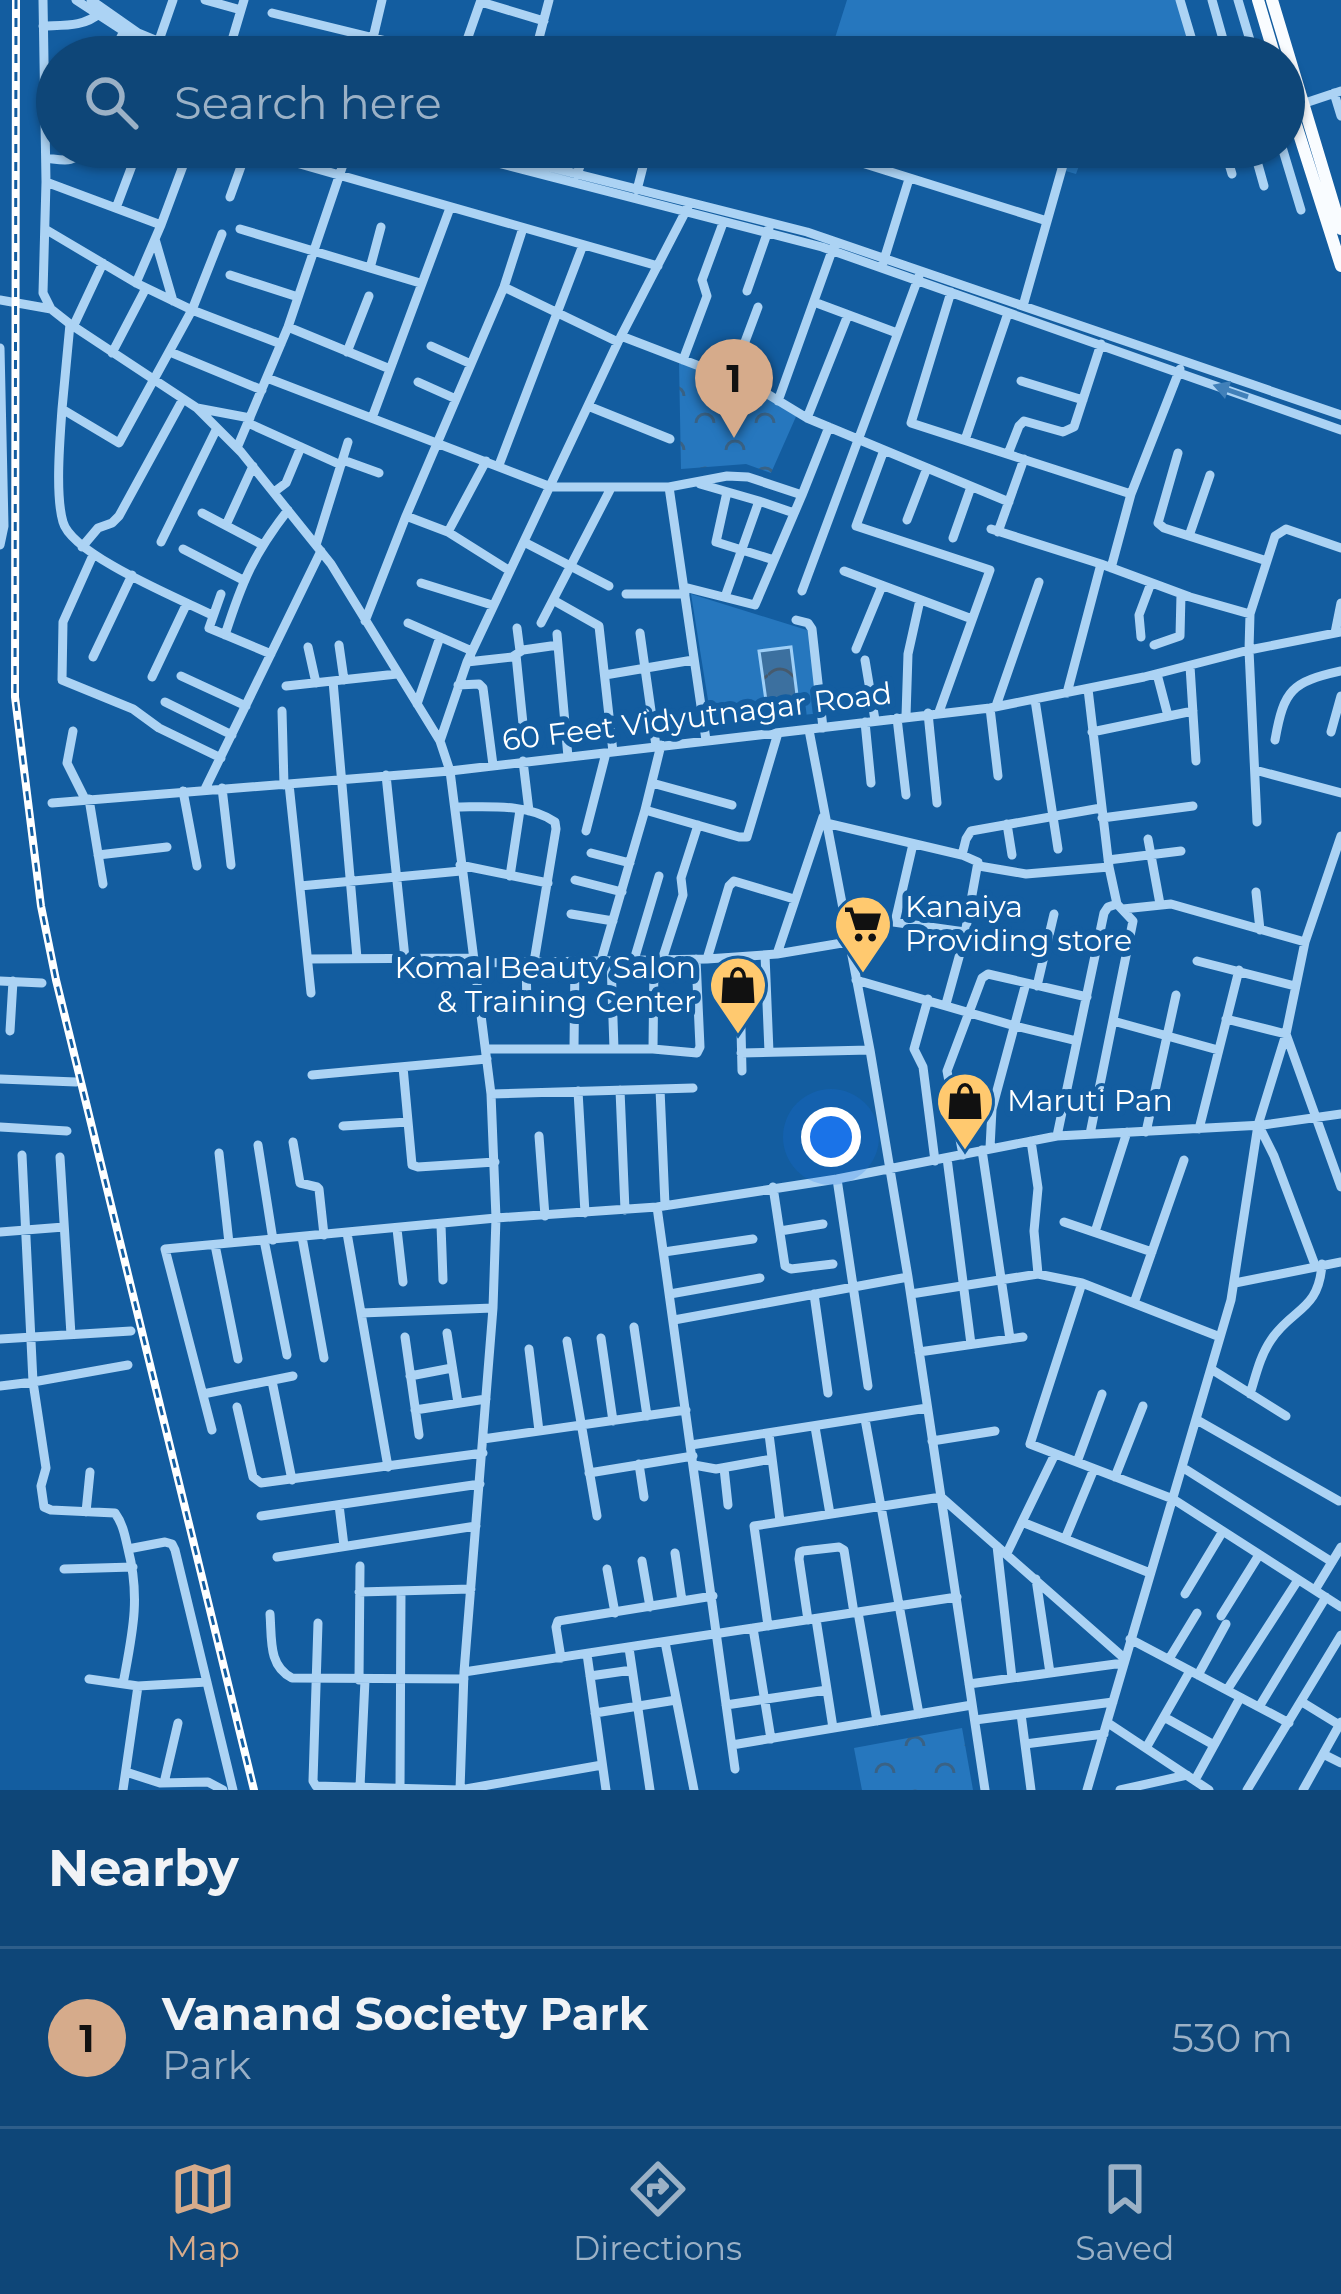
<!DOCTYPE html>
<html lang="en">
<head>
<meta charset="utf-8">
<style>
	body { margin:0; font-family:Montserrat,sans-serif; background:#174d7d; color:#f1f3f6 }
	.you { position:absolute; left:831px; top:1137px; width:42px; height:42px; margin:-30px; border:9px solid #fff; border-radius:50%; background:#1a73e8; box-shadow:0 0 0 18px #1a73e833 }
	.badge { display:grid; place-items:center; width:78px; height:78px; border-radius:50%; background:#d6ab8b; color:#111; font-size:39px; font-weight:700 }
	.pin { position:absolute; translate:-50% -99px; filter:drop-shadow(0 3px 6px #0008) }
	.pin::after { content:''; position:absolute; top:63px; width:42px; height:36px; background:inherit; clip-path:polygon(0 0,100% 0,50% 100%) }
	.list { margin:0; padding:0; list-style:none }
	h2 { display:flex; justify-content:space-between; align-items:center; height:156px; margin:0; padding:0 48px; font-size:51px }
	h2 small { font-size:39px; font-weight:400; color:#9bb1c6 }
	.list li { display:grid; grid-template-columns:78px 1fr auto; gap:36px; align-items:center; box-sizing:border-box; height:180px; padding:0 48px; border-top:3px solid #2e5e8a }
	.list b { display:block; font-size:45px; white-space:nowrap }
	.list p { margin:0; font-size:39px; white-space:nowrap; color:#9bb1c6 }
	.list em { font-size:39px; font-style:normal; color:#9bb1c6 }
	.icon { flex:none; width:66px; height:66px; fill:none; stroke:currentColor; stroke-width:2; stroke-linecap:round; stroke-linejoin:round }
	.map { position:relative; flex:none; width:1341px; height:1790px; overflow:hidden }
	.search { position:absolute; background:#0e4678; box-shadow:0 3px 9px #0004; left:36px; right:36px; top:36px; height:132px; display:flex; align-items:center; gap:30px; box-sizing:border-box; padding:0 42px; border-radius:66px; color:#9bb1c6; font-size:45px }
	.sheet { height:336px; background:#0e4678 }
	nav { display:flex; justify-content:space-around; align-items:center; box-sizing:border-box; height:168px; border-top:3px solid #2e5e8a; background:#0e4678; font-size:33px; color:#9bb1c6 }
	nav a { display:grid; justify-items:center; gap:6px }
	nav .on { color:#d6ab8b }
	.map>svg:first-child { display:block }
</style>
</head>
<body>
<div class="map">
<svg width="1341" height="1790" viewBox="0 0 1341 1790">
	<defs>
		<pattern id="park-crowns" width="20" height="18" patternUnits="userSpaceOnUse" patternTransform="scale(3)"><rect width="20" height="18" fill="#2677be"/><path d="M2 6a3 3 0 1 1 6 0M12 15a3 3 0 1 1 6 0" fill="none" stroke="#396285"/></pattern>
		<pattern id="water-waves" width="16" height="10" patternUnits="userSpaceOnUse" patternTransform="scale(3)"><rect width="16" height="10" fill="#3c709f"/><path d="M0 5q4-4 8 0t8 0" fill="none" stroke="#465a6d"/></pattern>
	</defs>
	<rect width="100%" height="100%" fill="#135da0"/>
	<path fill="url(#park-crowns)" d="M679,360l119,52 -27,61 -25,-9 -65,5z
		M962,1728l11,62h-111l-8,-42z"/>
	<path fill="#2677be" d="M847,0h336l17,57h-371z
		M983,147h103l-10,27z
		M691,594l119,37 11,82 -109,12z"/>
	<path fill="url(#water-waves)" stroke="#9ecff7" stroke-width="3" d="M791,647l8,64 -31,4 -9,-64z"/>
	<g fill="none" stroke-linecap="round" stroke-linejoin="round">
		<path stroke="#acd3f4" stroke-width="9" d="M43,0l3,182 -3,111 8,16 19,15 127,84 44,44 90,112 109,177
			M76,0l69,45 27,12
			M91,0l47,33 58,24
			M205,0l36,10
			M1180,0l17,57
			M1212,0l16,57
			M1238,0l17,57
			M481,2l63,19
			M272,13l180,44
			M43,26c21,-1 41,1 57,-13
			M373,38l9,-38
			M157,46l16,-46
			M111,57l13,-26
			M227,57l17,-57
			M461,57l20,-57
			M534,57l15,-57
			M616,57l4,-8 10,-2 32,10
			M1334,93l7,23
			M1302,104l39,-13
			M102,147l32,13
			M436,147l386,100 519,183
			M470,147l337,85 534,183
			M811,147l236,74
			M1224,147l8,27
			M1253,147l11,39
			M1282,147l19,63
			M248,149l410,117
			M46,158c17,2 29,7 37,-11
			M577,175l9,-28
			M46,182l115,43
			M637,190l11,-43
			M230,197l18,-50
			M116,208l23,-61
			M45,229l91,54 56,27 89,34
			M240,229l180,54
			M155,239l18,62
			M883,263l26,-84
			M370,268l11,-41
			M230,275l68,22
			M136,283l25,-58 29,-78
			M504,287l114,55
			M747,291l22,-63
			M951,292l-40,131 220,71
			M0,300l51,9
			M814,302l83,31
			M1023,306l42,-148 11,-11
			M70,324l-8,85 57,34 73,-133 30,-76
			M73,327l30,-64
			M288,327l102,42
			M621,336l138,53 48,29 202,84
			M431,346l40,18
			M0,348l4,178 -4,19
			M170,352l92,38
			M347,352l22,-56
			M112,353l34,-65
			M683,360l24,-64 -5,-16 21,-57
			M267,378l284,109h118l58,-11 21,1 54,18 27,-68
			M731,379l27,-72
			M1021,381l62,19
			M418,382l38,17
			M778,401l55,-153
			M588,406l82,33
			M197,408l53,10
			M62,409c-2,29 -7,86 1,113 9,33 117,77 149,93
			M372,418l78,-210
			M807,418l41,-103
			M248,423l93,42
			M965,440l43,-127
			M237,448l51,-121 61,-180
			M884,450l-28,76 134,44 -51,142
			M1178,453l-20,70 6,5 103,33
			M1008,454l11,-28 5,-5 39,11 11,-5 27,-83
			M343,460l36,13
			M499,465l84,-220
			M700,484l59,17 -34,96
			M669,487l37,253
			M274,492l12,-9 15,-36
			M727,492l-11,50 58,18
			M759,501l35,12
			M202,513l59,31
			M406,516l42,16 62,39
			M907,520l20,-52
			M226,525l27,-59
			M991,529l110,35 89,33 60,17
			M448,532l38,-71
			M998,532l26,-73
			M1189,536l21,-61
			M953,538l18,-51
			M161,542l56,-114
			M524,542l85,44
			M316,545l32,-103
			M82,547l16,-19 14,-5 7,-7 64,-117
			M183,549l60,31
			M93,555l-30,67 -1,58 71,29 26,19 62,30
			M1111,568l20,-74 49,-125
			M844,571l128,48
			M421,583l71,22
			M684,587l71,18 47,-110
			M802,591l117,-315
			M221,594l-12,34 62,26
			M626,594h59
			M553,600l46,26 14,126
			M796,620l12,3 4,6 11,99
			M365,621l41,-105 98,-229 19,-59
			M408,623l64,28
			M541,623l70,-135
			M517,628l3,23
			M640,633l16,113
			M1335,633l6,-30
			M557,634l11,123
			M225,635c17,-53 28,-80 63,-125
			M1141,637l-2,-22 12,-32
			M339,645l5,35
			M1154,645l26,-9 1,-42
			M308,647l8,36
			M856,649l26,-63
			M516,655l7,69
			M93,657l39,-82
			M865,660l10,60
			M467,662l45,-5 11,-7 35,-5
			M1190,666l6,95
			M1157,674l11,42
			M605,675l88,-15
			M181,676l65,30
			M152,677l35,-74
			M333,681l24,277
			M458,685l21,-1 4,4 10,77
			M286,686l111,-12
			M1088,689l21,178 8,37 16,17 -43,213
			M1067,693l34,-129
			M1035,700l23,149
			M165,702l67,33
			M417,704l23,-67
			M996,706l43,-124
			M990,708l8,68
			M282,711l2,74
			M928,713l9,90
			M906,716l2,-62 12,-54
			M897,718l9,77
			M865,722l6,61
			M809,730l61,320 38,227 77,513
			M73,731l-6,32 18,36
			M1092,732l101,-21
			M1331,732l10,-36
			M1275,740c9,-51 17,-58 66,-69
			M523,761l6,50
			M1255,770l86,23
			M386,775l19,183
			M652,783l80,22
			M289,784l22,209
			M222,788l9,77
			M205,789l116,-238
			M183,791l14,75
			M89,799l14,85
			M52,803l398,-32 540,-63 154,-31 105,-27 92,-18
			M455,807c32,0 73,-4 100,15l1,7 -22,133
			M645,810l94,27h8l31,-104
			M1102,818l91,-12
			M1257,822l-8,-172 1,-36 25,-78 11,-7 55,19
			M826,823l136,32 16,7 -14,77 -18,65
			M1007,824l5,31
			M586,831l20,-78
			M1148,839l12,65
			M591,853l39,10
			M98,855l69,-8
			M962,855l4,-16 5,-8 130,-23
			M1108,860l73,-9
			M460,865l88,18
			M979,866l47,8 83,-7
			M510,876l10,-66
			M575,880l47,12
			M300,886l161,-15
			M1256,892l4,38
			M1123,909l48,-5 134,38
			M571,914l42,7
			M843,915l122,17
			M895,922l18,-78
			M964,939l81,15
			M777,954l46,-137
			M765,955l4,97
			M308,959l166,-1
			M707,959l22,-73 5,-5 60,18
			M634,960l25,-84
			M662,960l21,-65 -2,-17 17,-53
			M601,961l44,-151 16,-65
			M611,961l3,88
			M1197,961l98,25
			M526,962l1,45
			M474,963l233,-4 70,-5 71,-12
			M856,980l159,46 62,15
			M0,981l42,2
			M1037,986l17,-72
			M740,987l2,84
			M928,999l-14,50 9,18 12,94
			M1226,1019l60,15 55,153
			M1113,1021l105,29
			M10,1031l3,-50
			M574,1048l1,-87
			M486,1049h167l44,4 3,-6 -4,-88
			M653,1049l1,-89
			M741,1053l129,-3
			M403,1067l9,98 6,2 77,-5
			M312,1075l175,-16
			M0,1079l76,3
			M660,1089l5,116
			M620,1090l5,120
			M578,1091l7,122
			M491,1094l202,-6
			M343,1126l65,-4
			M1259,1126l15,30 41,109
			M0,1127l67,4
			M1199,1129l40,-159
			M1146,1132l30,-137
			M539,1136l6,80
			M1057,1136l47,-223 4,-6 9,-3
			M1031,1141l7,47 -4,43 4,43
			M293,1142l7,41 17,4 2,2 5,46
			M258,1145l15,95
			M990,1148l2,-39 34,-126
			M982,1150l28,189
			M219,1153l10,90
			M22,1155l11,227 95,-17
			M963,1155l-16,-84 35,-93 6,-4 99,23
			M60,1157l11,178
			M947,1158l24,186
			M837,1179l31,207
			M773,1187l12,79 6,3 42,-5
			M657,1207l78,562
			M1064,1222l88,30
			M441,1225l2,55
			M397,1229l6,53
			M780,1231l43,-7
			M0,1232l64,-5
			M1095,1232l32,-100
			M347,1233l41,234
			M302,1237l22,121
			M264,1240l23,115
			M215,1245l23,114
			M664,1252l89,-13
			M1082,1283l-52,161 143,55 168,108
			M1235,1283l106,-21
			M670,1294l90,-16
			M814,1294l14,99
			M911,1294l127,-20 44,9 138,54
			M1134,1303l50,-143
			M361,1313l132,-5
			M674,1320l234,-43
			M634,1327l13,89
			M447,1333l11,70
			M405,1337l14,98
			M601,1338l12,83
			M0,1339l131,-8
			M567,1341l30,175
			M529,1349l10,82
			M919,1352l104,-15
			M1211,1369l75,47
			M410,1376l42,-8
			M272,1381l20,99
			M0,1386l33,-4 13,86 -5,18 3,21 7,3 64,3c8,11 10,23 13,36 13,50 4,86 -5,135
			M203,1394l90,-18
			M1250,1394c6,-19 10,-38 21,-54 21,-32 48,-29 51,-76
			M237,1407l16,70 8,6 222,-30
			M415,1410l71,-11
			M865,1419l54,295
			M1197,1420l142,81
			M815,1427l15,87
			M212,1430l-47,-181 331,-31 161,-11 180,-28 220,-43 206,-11 78,-11
			M769,1434l11,87
			M483,1439l203,-29
			M932,1441l63,-10
			M691,1445l236,-37
			M1077,1462l25,-68
			M639,1464l5,33
			M694,1465l22,4 56,-10
			M1182,1467l150,95
			M724,1468l4,37
			M589,1473l104,-17
			M1115,1477l28,-71
			M339,1505l5,41
			M86,1512l4,-40
			M261,1516l219,-32
			M1022,1522l128,51
			M1065,1539l29,-70
			M997,1546l15,132
			M128,1549l37,-7 7,2 3,6 58,240
			M675,1553l7,48
			M1007,1553l48,-99
			M277,1557l199,-31
			M642,1561l8,46
			M64,1569l69,-2
			M607,1569l8,44
			M1036,1579l14,94
			M1315,1590l26,-43
			M359,1592l112,-3
			M1185,1594l38,-63
			M858,1612l19,109
			M270,1614c2,25 -2,52 22,64l172,1
			M1221,1616l38,-61
			M816,1619l17,109
			M808,1620l-9,-61 1,-7 3,-1 36,-4 5,3 10,63
			M318,1623l-5,158 3,5 144,4 142,-25
			M768,1626l-14,-100 187,-29 183,161
			M753,1628l18,111
			M1130,1639l159,84
			M665,1642l29,148
			M629,1648l21,142
			M587,1654l19,136
			M561,1658l-5,-31 2,-6 155,-25
			M1169,1659l28,-46
			M464,1672l493,-75
			M1198,1675l28,-51
			M590,1676l42,-6
			M89,1679l49,7 69,-4
			M359,1680l1,-114
			M969,1684l154,-21
			M1227,1690l71,-110
			M1302,1702l39,24
			M726,1705l101,-15
			M1259,1707l67,-110
			M595,1713l81,-13
			M1021,1714l10,76
			M1164,1717l50,28
			M975,1720l138,-18
			M1108,1723l101,67
			M1025,1744l79,-10
			M732,1745l240,-40
			M1146,1748l44,-77
			M1323,1754l18,9
			M126,1772l34,11 48,-1 15,8
			M1195,1780l45,-82
			M164,1783l14,-60
			M360,1787l5,-107
			M400,1789l1,-198
			M123,1790l15,-104
			M460,1790l4,-118 29,-364 3,-90 -5,-124 -41,-323 -10,-30 27,-79 151,-320 72,-139
			M1087,1790l144,-490 27,-175 28,-91 19,-92 36,-106
			M1120,1790l67,-15
			M1247,1790l94,-155
			M1303,1790l38,-68"/>
		<path stroke="#f9fcff" stroke-width="12" d="M1258,0l17,57
			M1272,0l69,229
			M1284,87l57,179"/>
		<g stroke="#fff" stroke-width="8">
			<path id="rail" d="M16,0l-1,697 26,209 15,74 198,810"/>
		</g>
		<use href="#rail" stroke="#135da0" stroke-width="3" stroke-dasharray="9" stroke-linecap="butt"/>
	</g>
	<defs><path id="oneway-solid" d="M-6-.8H1V-3.2L6.5 0L1 3.2V.8H-6Z" transform="scale(3)"/></defs>
	<use fill="#4180b9" href="#oneway-solid" transform="translate(1231 391) rotate(-161)"/>
	<defs>
		<g id="supermarket-pin" transform="scale(3)"><path d="M0 17L-7.5 6A9.5 9.5 0 1 1 7.5 6Z" fill="#ffc96f" stroke="#135da0"/><path d="M-6-5.5h2.5l.6 2H6L4.5 2H-2.5L-4.4-4H-6ZM-1.5 3.2a1.3 1.3 0 1 0 .1 0ZM3 3.2a1.3 1.3 0 1 0 .1 0Z" fill="#111"/></g>
		<g id="shop-pin" transform="scale(3)"><path d="M0 17L-7.5 6A9.5 9.5 0 1 1 7.5 6Z" fill="#ffc96f" stroke="#135da0"/><path d="M-5-2.5h2.3a2.7 3.5 0 0 1 5.4 0H5L5.5 6h-11ZM-1.5-2.5h3a1.5 2.3 0 0 0-3 0Z" fill="#111"/></g>
	</defs>
	<g fill-rule="evenodd">
		<use href="#supermarket-pin" x="863" y="924"/>
		<use href="#shop-pin" x="738" y="985"/>
		<use href="#shop-pin" x="965" y="1101"/>
	</g>
	<g text-anchor="middle" stroke-width="12" stroke-linejoin="round" paint-order="stroke">
		<g font-size="30" fill="#fff" stroke="#135da0">
			<text transform="translate(697 717) rotate(-7)" y="10">60 Feet Vidyutnagar Road</text>
		</g>
		<g font-size="30" fill="#fff" stroke="#135da0" text-anchor="start">
			<text x="905" y="917">Kanaiya<tspan x="905" dy="34">Providing store</tspan></text>
			<text x="696" y="978" text-anchor="end">Komal Beauty Salon<tspan x="696" dy="34">&amp; Training Center</tspan></text>
			<text x="1007" y="1111">Maruti Pan</text>
		</g>
	</g>
</svg>
<div class="you"></div>
<div class="pin badge" style="left:734px;top:438px">1</div>
<div class="search"><svg class="icon" aria-label="search" viewBox="0 0 24 24"><circle cx="10" cy="10" r="6"/><path d="M15 15l6 6"/></svg>Search here</div>
</div>
<section class="sheet">
<h2>Nearby<small></small></h2>
<ul class="list">
<li><span class="badge">1</span><div><b>Vanand Society Park</b><p>Park</p></div><em>530 m</em></li>
</ul>
</section>
<nav>
<a class="on"><svg class="icon" aria-label="map" viewBox="0 0 24 24"><path d="M3 6l6-2 6 2 6-2v14l-6 2-6-2-6 2zM9 4v14M15 6v14"/></svg>Map</a>
<a><svg class="icon" aria-label="directions" viewBox="0 0 24 24"><path d="M12 3l9 9-9 9-9-9zM9 14v-3h6M13 9l2 2-2 2"/></svg>Directions</a>
<a><svg class="icon" aria-label="saved" viewBox="0 0 24 24"><path d="M7 4h10v16l-5-4-5 4z"/></svg>Saved</a>
</nav>
</body>
</html>
